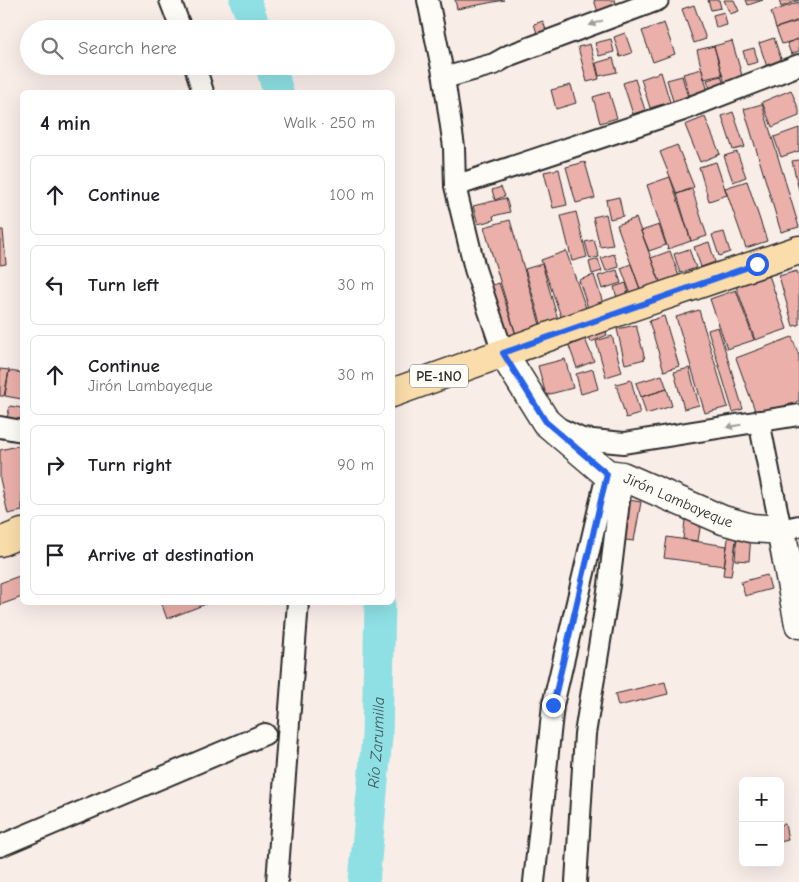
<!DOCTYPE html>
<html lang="en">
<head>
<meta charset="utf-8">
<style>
	body { margin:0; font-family:"Comic Neue",sans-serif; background:#f2f2f2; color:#202124 }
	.controls { position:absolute; right:15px; bottom:15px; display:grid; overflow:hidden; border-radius:8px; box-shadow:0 5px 20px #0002 }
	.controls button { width:45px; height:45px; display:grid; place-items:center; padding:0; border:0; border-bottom:1px solid #e0e0e0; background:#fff; color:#202124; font:25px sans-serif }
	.stop { position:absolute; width:15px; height:15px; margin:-11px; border:4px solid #2563eb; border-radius:50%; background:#fff }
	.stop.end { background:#2563eb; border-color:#fff; box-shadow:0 1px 5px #0008 }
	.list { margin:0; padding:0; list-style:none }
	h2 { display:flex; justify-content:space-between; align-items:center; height:65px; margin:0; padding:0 20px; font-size:21px }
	h2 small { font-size:16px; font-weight:400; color:#757577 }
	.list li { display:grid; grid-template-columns:32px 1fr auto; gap:15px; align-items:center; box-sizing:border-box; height:80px; margin:0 10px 10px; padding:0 10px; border:1px solid #e0e0e0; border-radius:8px }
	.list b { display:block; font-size:19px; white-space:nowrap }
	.list p { margin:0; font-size:16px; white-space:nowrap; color:#757577 }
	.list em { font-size:16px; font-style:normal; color:#757577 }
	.icon { flex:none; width:28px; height:28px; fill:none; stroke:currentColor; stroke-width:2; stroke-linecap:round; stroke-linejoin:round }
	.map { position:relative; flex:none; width:799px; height:882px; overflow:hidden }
	.search { position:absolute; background:#fff; box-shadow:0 5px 20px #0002; left:20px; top:20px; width:375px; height:55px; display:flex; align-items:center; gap:12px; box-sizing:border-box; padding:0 18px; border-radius:28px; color:#757577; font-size:19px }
	.panel { position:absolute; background:#fff; box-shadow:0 5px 20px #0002; left:20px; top:90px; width:375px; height:515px; border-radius:8px }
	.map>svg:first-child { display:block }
</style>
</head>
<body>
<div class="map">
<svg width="799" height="882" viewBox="0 0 799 882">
	<rect width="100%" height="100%" fill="#f9ede8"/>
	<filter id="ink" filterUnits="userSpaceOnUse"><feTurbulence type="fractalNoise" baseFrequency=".02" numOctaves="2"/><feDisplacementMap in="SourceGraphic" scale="10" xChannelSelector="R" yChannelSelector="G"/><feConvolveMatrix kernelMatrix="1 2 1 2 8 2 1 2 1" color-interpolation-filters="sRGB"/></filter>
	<g filter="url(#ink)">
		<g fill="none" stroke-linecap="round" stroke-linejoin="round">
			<g stroke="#8ee0e4" stroke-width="31">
				<path d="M245,0l11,29"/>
				<path d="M271,66l7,26"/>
				<path id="s1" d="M364,882l13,-145 3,-135"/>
			</g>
		</g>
		<path fill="#ebb0aa" stroke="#2b2b2b" d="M455,0h49l-47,9z
			M594,0h21l3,9 -19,6z
			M708,0h11l2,8 -10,2z
			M724,0h10l5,11 -9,3z
			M746,0h17l-15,5z
			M779,0h20l-18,7z
			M799,2v18l-23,8 -5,-16z
			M694,5l12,34 -12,4 -12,-34z
			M724,12l3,13 -11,3 -3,-13z
			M543,21l5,15 -9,3 -5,-15z
			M799,21v18l-17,5 -6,-16z
			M664,23l11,31 -22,8 -11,-31z
			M625,33l7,20 -12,4 -6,-20z
			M774,38l9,27 -15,5 -9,-27z
			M611,39l3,13 -15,4 -4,-13z
			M799,39v12l-8,3 -4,-11z
			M732,41l11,38 -18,5 -11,-38z
			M590,44l9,35 -12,3 -9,-35z
			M714,46l8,29 -18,4 -7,-29z
			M754,48l4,14 -11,3 -4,-14z
			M613,58l4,14 -18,4 -3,-13z
			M702,69l6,23 -18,5 -7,-23z
			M661,72l9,30 -20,6 -9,-29z
			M682,76l6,21 -15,4 -6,-21z
			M721,76l3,9 -14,4 -3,-9z
			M635,79l10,31 -12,4 -10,-31z
			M571,85l5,18 -20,6 -5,-19z
			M791,90l8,20v6l-27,11 -10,-25z
			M609,92l8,26 -17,5 -7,-26z
			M762,104l37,123 -18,5 -37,-123z
			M733,112l12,35 -12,3 -11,-34z
			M705,117l15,37 -20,8 -15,-37z
			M799,128v23l-18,6 -7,-20z
			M677,145l17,42 -17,7 -17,-42z
			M737,152l9,25 -13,5 -9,-26z
			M799,160v30l-7,-29z
			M585,162l10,36 -19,5 -10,-36z
			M716,162l11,33 -18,6 -10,-34z
			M559,169l8,36 -14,3 -9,-36z
			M670,177l21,64 -23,8 -21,-64z
			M747,181l20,60 -21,7 -21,-60z
			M501,187l4,9 -10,4 -3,-10z
			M692,189l15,47 -16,5 -14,-47z
			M619,197l4,19 -13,3 -4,-19z
			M506,198l4,14 -17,4 1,4 -16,4 -5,-18z
			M576,212l11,45 -15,4 -11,-45z
			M606,214l7,31 -13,2 -7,-30z
			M636,218l24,64 -20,7 -23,-64z
			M510,220l31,108 -25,7 -32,-108z
			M659,225l7,20 -17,6 -8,-20z
			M0,230h3l3,34 -6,1z
			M724,232l6,20 -11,4 -7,-21z
			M594,240l5,17 -9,2 -5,-17z
			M709,242l6,20 -14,5 -7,-20z
			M689,249l7,19 -16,5 -6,-19z
			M566,251l21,60 -25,8 -21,-59z
			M670,251l9,25 -19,6 -9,-24z
			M614,254l5,13 -13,4 -5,-13z
			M598,259l4,12 -10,3 -3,-12z
			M542,264l17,59 -17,4 -17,-58z
			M631,264l9,25 -10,3 -9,-24z
			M617,270l4,13 -19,6 -4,-13z
			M797,271l2,7v47l-6,1 -14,-50z
			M768,272l19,57 -32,11 -20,-57z
			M594,275l9,28 -15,5 -9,-28z
			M499,283l17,52 -12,4 -17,-52z
			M626,283l3,11 -12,4 -3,-11z
			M736,290l18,50 -27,9 -17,-50z
			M699,310l29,97 -23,6 -29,-96z
			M664,316l15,50 -15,5 -15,-50z
			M636,325l9,34 -20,5 -8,-35z
			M718,327l25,82 -10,3 -25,-82z
			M605,329l2,6 -16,7 -2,-6z
			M612,336l10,36 -16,5 -10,-36z
			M792,337l7,19v45l-42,15 -21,-58z
			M585,339l9,22 -17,7 -8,-22z
			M565,359l8,29 -27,7 -8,-29z
			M689,368l10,37 -15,4 -10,-37z
			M0,369l9,1 -5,26h-4z
			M593,369l5,20 -17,5 -5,-20z
			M9,371l13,2v26l-17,-3z
			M662,375l5,14 -26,8 -5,-14z
			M631,380l9,34 -14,4 -10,-34z
			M667,389l5,17 -26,8 -5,-17z
			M10,406l12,2 -2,17 -14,-3z
			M22,445v66l-14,3 -8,-35v-29z
			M623,499l18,3 -7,39 -17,-2z
			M685,520l16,2 -3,19 -15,-2z
			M729,532l8,1 -6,43 -8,-1z
			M737,533l14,1 -2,27 -14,-1z
			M667,537l60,9 -3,20 -60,-8z
			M22,575v22l-22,8v-22z
			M767,575l4,14 -26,7 -4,-14z
			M161,602h50l-44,17z
			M665,682l3,12 -50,12 -3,-12z
			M785,824l3,16 -8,2v-17z"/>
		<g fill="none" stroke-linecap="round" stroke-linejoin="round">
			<g stroke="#2b2b2b" stroke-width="24">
				<path id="street" d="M170,0l11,29
					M428,0l16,78 10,69 1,39 20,83 28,84
					M195,66l8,26
					M444,78l50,-14 16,-9 148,-55
					M455,186l228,-76 116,-45
					M759,421l22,109 18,-4
					M0,427l22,4
					M563,430l19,9 42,4 175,-28
					M0,846l265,-112
					M277,882l21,-280
					M534,882l19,-177 54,-231
					M576,882l9,-148 24,-149 13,-109"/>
			</g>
			<g stroke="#2b2b2b" stroke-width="31">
				<g id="secondary">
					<path id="s2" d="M503,353l43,69 61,52 15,2 101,44 28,8 30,2 18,94"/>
				</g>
			</g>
			<g stroke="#2b2b2b" stroke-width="31">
				<path id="primary" d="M392,393l239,-86 168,-57
					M0,542l22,-9"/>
			</g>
			<use href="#street" stroke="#fdfcf7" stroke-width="20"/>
			<use href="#secondary" stroke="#fdfcf7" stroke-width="28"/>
			<use href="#primary" stroke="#faddab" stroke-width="28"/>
		</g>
		<defs><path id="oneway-solid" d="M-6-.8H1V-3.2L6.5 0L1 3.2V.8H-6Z" transform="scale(1.25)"/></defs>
		<g fill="#9e9e9b">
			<use href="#oneway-solid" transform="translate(596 23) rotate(160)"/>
			<use href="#oneway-solid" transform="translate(734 426) rotate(170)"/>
		</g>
	</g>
	<g fill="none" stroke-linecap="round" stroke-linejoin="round" filter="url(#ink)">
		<path stroke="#2563eb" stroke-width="6" d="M553,705l54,-231 -61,-52 -43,-69 254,-89"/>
	</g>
	<g text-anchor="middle" stroke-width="5" stroke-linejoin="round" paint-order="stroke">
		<rect fill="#fdfcf7" stroke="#6a6a68" stroke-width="1" x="410" y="364.5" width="58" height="23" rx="4"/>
		<g font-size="14" font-weight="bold" fill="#2b2b2b">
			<text x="439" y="381">PE-1NO</text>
		</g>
		<g font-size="15" fill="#2b2b2b" stroke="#fdfcf7">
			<text dy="5" stroke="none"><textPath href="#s2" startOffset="238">Jirón Lambayeque</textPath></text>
		</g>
		<g font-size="16" font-style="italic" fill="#445859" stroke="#fdfcf7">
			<text dy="6" stroke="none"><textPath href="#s1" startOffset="140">Río Zarumilla</textPath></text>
		</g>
	</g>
</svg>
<div class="controls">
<button>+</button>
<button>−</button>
</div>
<div class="stop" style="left:757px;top:264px"></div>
<div class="stop end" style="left:553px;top:705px"></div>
<div class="search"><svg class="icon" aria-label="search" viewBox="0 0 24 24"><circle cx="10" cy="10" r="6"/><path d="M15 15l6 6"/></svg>Search here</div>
<section class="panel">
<h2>4 min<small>Walk · 250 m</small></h2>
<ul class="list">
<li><svg class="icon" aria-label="ahead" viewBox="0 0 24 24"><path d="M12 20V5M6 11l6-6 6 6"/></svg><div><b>Continue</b></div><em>100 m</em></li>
<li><svg class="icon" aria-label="left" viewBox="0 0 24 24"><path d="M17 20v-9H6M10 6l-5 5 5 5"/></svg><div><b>Turn left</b></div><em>30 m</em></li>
<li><svg class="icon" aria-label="ahead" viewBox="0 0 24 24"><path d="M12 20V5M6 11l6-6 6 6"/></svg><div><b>Continue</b><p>Jirón Lambayeque</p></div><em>30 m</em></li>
<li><svg class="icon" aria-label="right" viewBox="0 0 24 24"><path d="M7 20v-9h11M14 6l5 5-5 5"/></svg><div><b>Turn right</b></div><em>90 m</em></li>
<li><svg class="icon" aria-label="arrive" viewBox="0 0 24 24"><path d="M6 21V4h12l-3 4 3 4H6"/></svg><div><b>Arrive at destination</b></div></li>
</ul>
</section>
</div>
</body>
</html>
